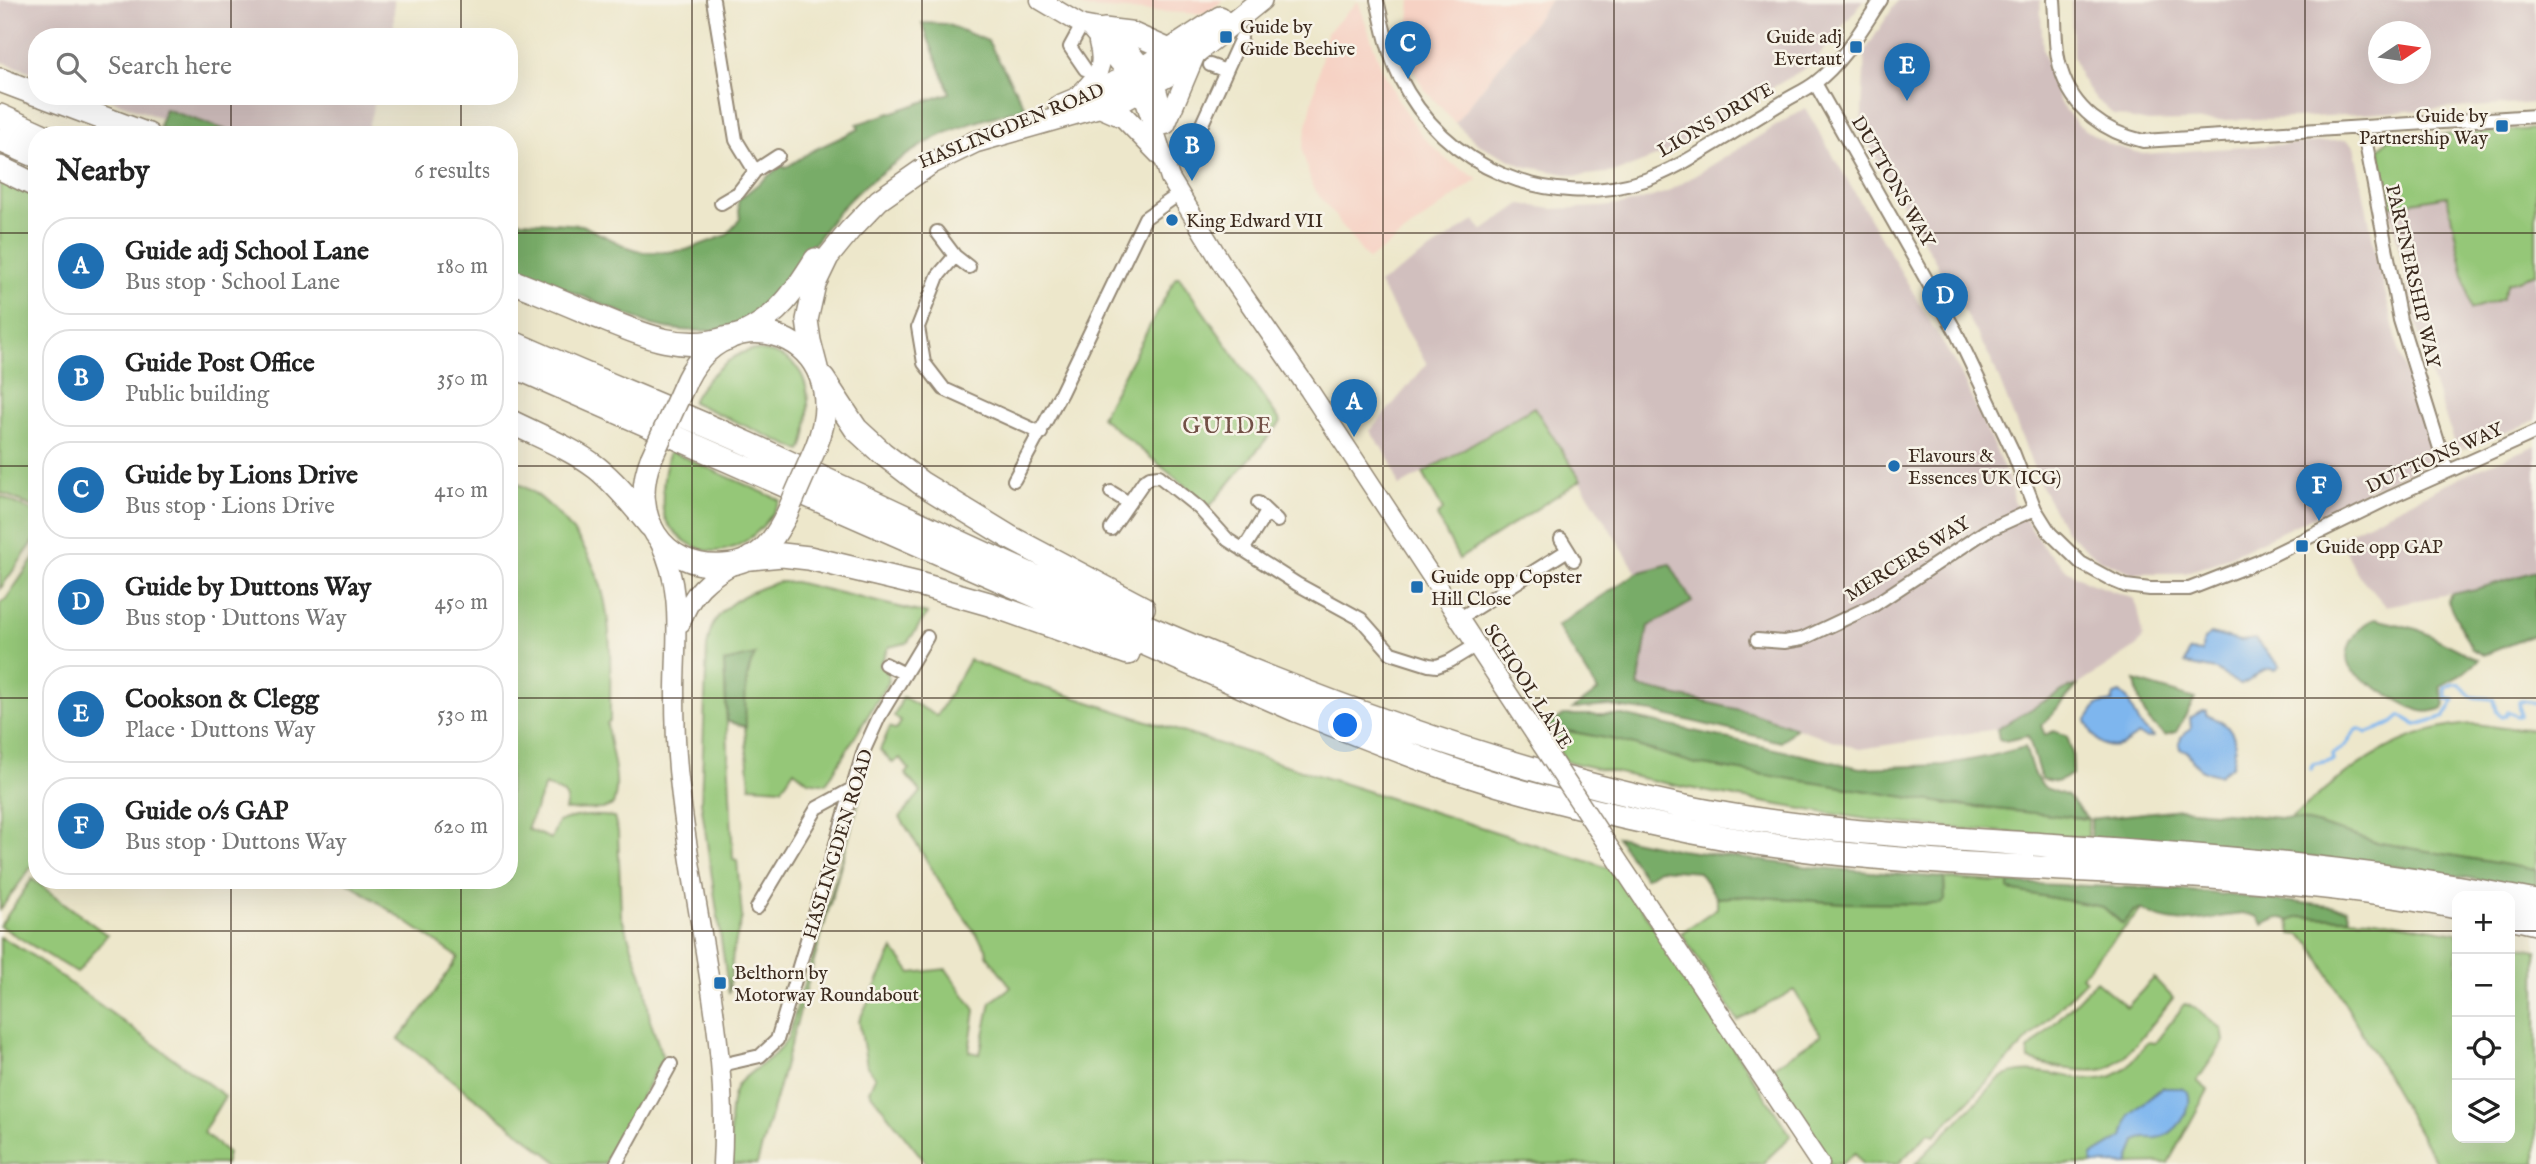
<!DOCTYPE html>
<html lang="en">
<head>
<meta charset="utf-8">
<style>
	body { margin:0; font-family:"IM FELL English",serif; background:#f2f2f2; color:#222 }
	.controls { position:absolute; right:21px; bottom:21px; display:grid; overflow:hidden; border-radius:14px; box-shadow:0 7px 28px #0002 }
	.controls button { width:63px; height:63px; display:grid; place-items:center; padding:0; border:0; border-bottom:2px solid #e0e0e0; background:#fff; color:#222; font:35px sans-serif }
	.compass { position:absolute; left:2368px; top:21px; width:63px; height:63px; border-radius:50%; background:#fff; box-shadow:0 7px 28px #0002; rotate:77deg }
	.you { position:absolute; left:1346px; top:726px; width:24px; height:24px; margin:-18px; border:5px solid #fff; border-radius:50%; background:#1a73e8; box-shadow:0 0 0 10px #1a73e833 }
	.badge { display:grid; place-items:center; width:46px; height:46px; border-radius:50%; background:#1f6fb2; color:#fff; font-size:23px; font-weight:700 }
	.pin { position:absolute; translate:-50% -58px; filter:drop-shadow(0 2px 4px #0008) }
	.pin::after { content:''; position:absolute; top:37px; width:24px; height:21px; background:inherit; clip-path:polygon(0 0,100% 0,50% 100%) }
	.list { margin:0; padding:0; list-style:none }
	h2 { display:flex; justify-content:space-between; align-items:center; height:91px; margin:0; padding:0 28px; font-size:30px }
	h2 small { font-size:23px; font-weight:400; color:#767676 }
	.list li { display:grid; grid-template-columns:46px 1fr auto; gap:21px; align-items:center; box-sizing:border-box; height:98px; margin:0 14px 14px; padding:0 14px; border:2px solid #e0e0e0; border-radius:28px }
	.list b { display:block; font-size:26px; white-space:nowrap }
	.list p { margin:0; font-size:23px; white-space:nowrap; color:#767676 }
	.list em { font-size:23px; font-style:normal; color:#767676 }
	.icon { flex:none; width:38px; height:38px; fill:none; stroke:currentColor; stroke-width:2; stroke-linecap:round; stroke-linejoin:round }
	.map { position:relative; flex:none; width:2536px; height:1164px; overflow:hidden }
	.search { position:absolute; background:#fff; box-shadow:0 7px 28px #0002; left:28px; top:28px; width:490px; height:77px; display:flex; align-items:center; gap:18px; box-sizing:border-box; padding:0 24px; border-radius:28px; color:#767676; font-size:26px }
	.panel { position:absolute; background:#fff; box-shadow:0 7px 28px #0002; left:28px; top:126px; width:490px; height:763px; border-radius:28px }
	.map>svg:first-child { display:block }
</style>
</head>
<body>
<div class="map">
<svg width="2536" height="1164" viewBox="0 0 2536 1164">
	<rect width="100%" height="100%" fill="#f7f3e8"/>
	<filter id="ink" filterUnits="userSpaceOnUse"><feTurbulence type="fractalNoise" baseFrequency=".0143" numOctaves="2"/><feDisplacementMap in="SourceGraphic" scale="14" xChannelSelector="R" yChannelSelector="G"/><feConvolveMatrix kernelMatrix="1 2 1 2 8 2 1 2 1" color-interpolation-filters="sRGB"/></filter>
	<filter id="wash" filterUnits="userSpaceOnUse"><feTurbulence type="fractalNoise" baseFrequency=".00686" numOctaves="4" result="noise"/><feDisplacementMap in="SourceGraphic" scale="28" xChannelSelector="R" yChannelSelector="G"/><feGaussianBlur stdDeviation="1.57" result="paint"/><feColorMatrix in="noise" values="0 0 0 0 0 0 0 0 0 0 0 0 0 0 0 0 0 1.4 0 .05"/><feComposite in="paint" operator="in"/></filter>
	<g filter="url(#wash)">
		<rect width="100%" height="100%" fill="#ede7cb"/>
		<path fill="#f6d2c4" d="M1071,0h152l-17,14 -121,-6z
			M1411,0h140l-96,123 -32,-35 -17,-32z
			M1358,1l24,68 17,32 24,36 25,24 30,18 -110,81 -56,-74 -10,-36 25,-117z"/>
		<path fill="#d1bfbe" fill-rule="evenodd" d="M0,0h394v30l-2,7h-355v37l-37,-13z
			M1551,0h313l-52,64 -151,91 -45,17 -38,4 -55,-10 -45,-22 -23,-21z
			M1898,0h142l3,50 17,53 17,21 31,20 35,10 204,-14 7,6 23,113 24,98 31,91 -2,14 -213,100 -32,11h-52l-35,-14 -33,-29 -25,-46 -49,-125 -130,-228 4,-80z
			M2071,0h465v103l-239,15 -149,4 -34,-7 -18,-16 -16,-22 -7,-21zM2378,32h42v42h-42z
			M101,96h275l-10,39h-160z
			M1805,108l156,266 51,113 2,14 29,46 24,23 20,12 48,17 8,39 -7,9 -58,38 -14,5 -67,39 -138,20 -110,-37 -111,-25 10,-60 43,-26 -21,-37 -33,9 -103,-166 -135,80 -8,-26 -21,-30 57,-67 -48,-80 96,-64 7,11 39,-27 31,5 50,-2 30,-4 36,-11z
			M2447,196l60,87 29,-9v146l-72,30 -9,-6 -30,-85 -36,-153z
			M2536,445v126l-56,17 -94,18 -31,-35 -15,-34 135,-67z"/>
		<path fill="#95c778" stroke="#68784b" stroke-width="2" d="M2536,129v145l-28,9 -6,16 -31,10 -24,-113 -58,10 -10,-57 10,-11z
			M0,177l37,19v313l-37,-17z
			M1176,277h3l102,145 -71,84 -109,-89z
			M751,350c42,1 59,22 57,63 -1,13 -1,26 -7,38l-109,-49c9,-20 37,-47 59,-52z
			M1534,407l47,73 -122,79 -22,-43 6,-6 -20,-37z
			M670,451l110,49c-17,36 -57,68 -95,41 -9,-7 -21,-19 -22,-31 -1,-6 0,-15 0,-22 1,-14 2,-24 7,-37z
			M509,481c20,5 35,19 49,33 60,62 52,127 52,207l-3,2c2,28 15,54 6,82l-10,4 -38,1 2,-11 -3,-5 -19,-9 -18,44 24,10 7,-17c16,-7 39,-7 56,-5l4,15 3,83 24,70 5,35 13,38 -59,106h-44l-161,-125 30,-38 29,-44 -113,-77h164z
			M0,496l37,17v24l-37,52z
			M37,554v305l-37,51v-306l6,-5z
			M778,582h17l132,32 -20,29 -18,4 -10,19 8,5 2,10 -63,103 -18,-3 -14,-11 -12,18 -32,-2c-3,-41 -12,-89 3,-128l-29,4 9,197 4,1 5,57 -9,35 -4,42 -28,-192 6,-155c2,-7 2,-16 6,-22 11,-23 42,-36 65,-43z
			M969,660l52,20 136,44 455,145 19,29 3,-1 157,239 -29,28h-835l-58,-73 6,-14 -8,-11 -8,-45 34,-72 18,24 35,-4 29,41 -6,42 11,2 11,-52 20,-15 -24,-32 -1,-7 -41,-58 -45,-73 21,-25 -16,-18 4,-5 -9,-11 -7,5 -13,-13 10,-23 6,3 5,-8 -7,-6 9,-19 34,19z
			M2476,724l28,4 32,1v141l-161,-28 -73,-22 -12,-1c54,-47 111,-93 186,-95z
			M1546,727l75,14 76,23 253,40 138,15v19c-66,-5 -132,-8 -198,-16 -110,-14 -217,-36 -325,-61z
			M863,787l-106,377h-26c0,-20 -5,-67 9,-82 18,-18 35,-22 48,-45z
			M1944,878l65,5v7l94,17 19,17 12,-13 8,-2 -61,66 5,5 -151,155 -6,-2 -31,31h-36l-7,-11 -14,11h-11l-63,-93 54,-36 -27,-45 -56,31 -57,-88 36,-25v-10l30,-2 97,7 96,1 5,-4z
			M32,879l75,56 -30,38 -77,-47z
			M2300,917l75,2 82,14v205h53v-194l26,6v214h-99l-126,-220 -10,-9 -10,-1 -2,-13z
			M0,937l26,14 199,145 -22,36 25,21 -3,11h-225z
			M2154,978l19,20c-13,16 -46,61 -63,69 -18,9 -62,-1 -81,-7l-1,-10 68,-69 31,26z
			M2185,1004l12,5 25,20 2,12 -27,40 11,9 -40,73 -40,1 8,-23 7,-4 7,1 12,-50 -33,27 -6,22 -31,19v8h-177l84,-85c38,-23 90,16 123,-8 10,-7 18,-20 25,-29l8,1z"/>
		<path fill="#78ac68" stroke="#5a6b43" stroke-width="2" d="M922,23l24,1 42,17 37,66c-27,9 -55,15 -81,27 -27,12 -53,31 -76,49 -83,65 -79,175 -216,142l-143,-59v-46l73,5 43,21 18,6h23l20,-2 41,-15 13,-16 -2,-19 44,-35 3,3 27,-17 47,-22 -2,-5 93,-31z
			M165,109l75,26h-60l-21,-8z
			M1670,564l22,38 -44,25 -10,60 111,25 47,16 -15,14 -129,-30 -43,-6 -36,3 25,-18 -41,-65 80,-53z
			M2536,571v63l-52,21 -12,-6 -25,-49 5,-6 28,-6z
			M2375,619l42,10 62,31 -18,15 -21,11 5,18 -2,4c-7,3 -14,5 -22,3 -12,-3 -64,-33 -71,-43 -6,-11 -2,-22 4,-31 7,-10 10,-14 21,-18z
			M755,655c-12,20 -10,48 -9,72l-19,-6 -3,-59z
			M2135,681l60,18 -19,33 -11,3c-22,-15 -25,-29 -30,-54z
			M2078,685l-37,41 4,9 9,-4 13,5 5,16 1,22 -16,8 -16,-3 -13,-43 -23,5 -6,-2 -2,-10 67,-39z
			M1564,715h58l238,53 84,-3 47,-9 34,-9 9,28 11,13 23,8 20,23 -138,-15 -254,-40 -75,-23 -75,-14z
			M2181,809l121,11 73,22 161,28v21l-110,-21 -88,-10 -247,-22v-19z
			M1617,837l63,13 130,17 134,11 1,22 -5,4 -96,-1 -97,-7 -30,2 -18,-26 -40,-3 -14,9z
			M2009,883l163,6 175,19 3,10 -50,-1 -11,4c-8,-7 -17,0 -26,4l-5,-8 -10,-3c-41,1 -69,19 -107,-5l-7,2 -11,13 -20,-17 -94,-17z"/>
		<path fill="#7eb6ee" stroke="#5c7086" stroke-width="2" d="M2211,634l29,7 15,-2 25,27 -4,4c-18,-5 -20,11 -36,15l-24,-15 -31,-6 4,-13 13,1c0,-9 2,-14 9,-18z
			M2120,693l8,7 10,23 15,14 -6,1 -9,-3c-5,3 -10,8 -16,10 -20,7 -29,-8 -36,-24l11,-16 15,-3 2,-7z
			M2202,711h4v4c29,10 33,23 26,51l-13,9c-17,-3 -25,-8 -32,-24l-7,-2c-2,-11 2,-15 11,-20l-1,-11z
			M2162,1088h19l7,4c6,18 -12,43 -31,46 -9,1 -13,-2 -21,3l-8,23h-36v-8l31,-19 6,-22z"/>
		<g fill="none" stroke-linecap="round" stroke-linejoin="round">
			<path stroke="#7eb6ee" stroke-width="3.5" d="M2311,769l2,-5 20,-4 -1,-6c16,-9 14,-9 24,-24l4,-1 7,4 26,-10 8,-7 15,9 28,-8 11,-17 -8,-1 -2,-11c18,-10 15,0 27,9l22,2 3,13 4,5 4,-1 2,-4 10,4 4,-1 -2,-13 3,-1 14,2"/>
		</g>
	</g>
	<g filter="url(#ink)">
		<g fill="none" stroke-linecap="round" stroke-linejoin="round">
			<g stroke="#948874" stroke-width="16">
				<path id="minor" d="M713,0l23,140 19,31
					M1377,0c6,25 11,53 22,76 45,92 149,136 246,104 30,-10 57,-29 84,-45 18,-11 36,-22 54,-33 11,-7 23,-12 32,-19 28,-21 47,-55 66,-83
					M2054,0c2,23 0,49 7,70 12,40 44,62 82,71l393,-25
					M1082,25l-12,22 15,22
					M1210,65l16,6 15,-33
					M1815,83l141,249 57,120 22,57 15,24 31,30 33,18 12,5 24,3h39l69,-27 133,-65 145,-65
					M2363,128l37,192 47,151
					M1165,163l20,-9 6,-6 35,-77
					M721,203l17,-10 17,-22 23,-15
					M937,232l18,24 14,11
					M955,256l-17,20 -20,51 6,36 20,26 97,44
					M1014,480l47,-87 84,-175 34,-24
					M1111,492l18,11
					M1258,503l19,18
					M1111,529l33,-48 6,-4 9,-1 40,32 29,32 69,44 64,35 30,34 38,12 8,1 13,-5 28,-17
					M1561,539l13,21
					M1243,550l24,-38
					M1460,618l108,-68
					M1757,640l27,2 18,-3 72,-34 112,-74 49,-22
					M885,664l20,10
					M757,908l60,-100 35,-19
					M721,1065l39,-9 17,-16 87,-290 15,-33 48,-80
					M616,1164l55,-100"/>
			</g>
			<g stroke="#948874" stroke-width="21">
				<path id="secondary" d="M1040,0l42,25 22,4 23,19 16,19 15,26 8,31
					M1089,27l41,49 10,15 6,13 24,74 54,89 85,123 233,355
					M1078,96c18,-19 28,-26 20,-54
					M1166,125l30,-71
					M659,541c25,49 16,99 16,151 0,32 1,64 5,96 13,125 50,249 42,376
					M681,623c10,-30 27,-45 55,-60
					M1605,841l215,323"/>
			</g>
			<g stroke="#948874" stroke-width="24">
				<path id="trunk" d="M1104,29l25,3 41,18
					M1059,106l71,-30 90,-59
					M1101,107l23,10 39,40
					M743,333c35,-16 52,-42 72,-74
					M817,368l-7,-27 -3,-21 8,-36 13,-27 22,-27 29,-30 53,-37 43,-21 151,-43 41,-23 94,-76
					M683,388c41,-102 178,-52 133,59
					M651,459c-22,54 10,111 73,106 16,-1 32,-8 43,-20 8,-8 13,-18 18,-27"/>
			</g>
			<g stroke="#948874" stroke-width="26">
				<path id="motorway" d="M0,80l37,14
					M44,96l104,39
					M0,116l42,19
					M0,140l37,16
					M0,168l37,18
					M509,280c28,11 57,23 85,35 44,18 86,39 134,23
					M509,341c80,36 162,68 242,104 301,139 602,292 929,361 120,25 244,31 366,39 154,10 307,22 459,51
					M509,364l787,346c74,29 148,60 224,81 98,27 197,49 297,60 213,25 429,14 640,56
					M823,379l33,50 26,24 39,30 90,55 132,70
					M509,421c30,15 62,27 88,47 20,16 36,37 53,57
					M751,558l31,-3 27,3 113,27 67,19 139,49
					M2510,897l26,5
					M2510,917l26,6"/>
			</g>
			<use href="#minor" stroke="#fff" stroke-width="12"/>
			<use href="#secondary" stroke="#fff" stroke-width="18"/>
			<use href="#trunk" stroke="#fff" stroke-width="21"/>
			<use href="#motorway" stroke="#fff" stroke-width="23"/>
			<g stroke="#948874" stroke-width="21" stroke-linecap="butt">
				<path id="secondary-bridge" d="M1542,745l63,96"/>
			</g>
			<g stroke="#948874" stroke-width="24" stroke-linecap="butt">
				<path id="trunk-bridge" d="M651,459l32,-71
					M785,518l31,-71"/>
			</g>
			<use href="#secondary-bridge" stroke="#fff" stroke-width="18"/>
			<use href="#trunk-bridge" stroke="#fff" stroke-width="21"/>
		</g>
	</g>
	<path fill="none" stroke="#3b2a1e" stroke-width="2" stroke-opacity="0.55" d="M231,0v37M461,0v37M692,0v1164M922,0v1164M1153,0v1164M1383,0v1164M1614,0v1164M1844,0v1164M2075,0v1164M2305,0v1164M231,96v39M461,96v39M0,233h37M509,233h2027M0,466h37M509,466h2027M0,698h37M509,698h2027M231,880v284M461,880v284M0,931h2457M2510,931h26"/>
	<g fill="#1f6fb2" stroke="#f7f3e8" stroke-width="2.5">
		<rect x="1219" y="30" width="14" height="14" rx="3.5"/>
		<rect x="1849" y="40" width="14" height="14" rx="3.5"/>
		<rect x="2495" y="119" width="14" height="14" rx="3.5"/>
		<circle cx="1172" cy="220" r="7"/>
		<circle cx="1894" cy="466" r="7"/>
		<rect x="2295" y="539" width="14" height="14" rx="3.5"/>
		<rect x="1410" y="580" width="14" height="14" rx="3.5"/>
		<rect x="713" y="976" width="14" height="14" rx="3.5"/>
	</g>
	<g text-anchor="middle" stroke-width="5" stroke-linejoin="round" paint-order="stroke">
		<g font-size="19" fill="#3b2a1e" stroke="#f7f3e8" text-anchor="start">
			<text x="1240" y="33">Guide by<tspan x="1240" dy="22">Guide Beehive</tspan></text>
			<text x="1842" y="43" text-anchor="end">Guide adj<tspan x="1842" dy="22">Evertaut</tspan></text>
			<text x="2488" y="122" text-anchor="end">Guide by<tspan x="2488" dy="22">Partnership Way</tspan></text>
			<text x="1186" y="227">King Edward VII</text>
			<text x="1908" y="462">Flavours &amp;<tspan x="1908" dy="22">Essences UK (ICG)</tspan></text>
			<text x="2316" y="553">Guide opp GAP</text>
			<text x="1431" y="583">Guide opp Copster<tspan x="1431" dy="22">Hill Close</tspan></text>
			<text x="734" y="979">Belthorn by<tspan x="734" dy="22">Motorway Roundabout</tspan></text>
		</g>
		<g font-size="19" fill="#3b2a1e" stroke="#f7f3e8">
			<text transform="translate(1715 119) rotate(-30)" y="7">LIONS DRIVE</text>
			<text transform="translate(1011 125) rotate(-22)" y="7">HASLINGDEN ROAD</text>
			<text transform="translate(1894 181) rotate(60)" y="7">DUTTONS WAY</text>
			<text transform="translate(2414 276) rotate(77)" y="7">PARTNERSHIP WAY</text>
			<text transform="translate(2434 457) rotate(-24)" y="7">DUTTONS WAY</text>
			<text transform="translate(1907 558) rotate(-32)" y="7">MERCERS WAY</text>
			<text transform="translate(1529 686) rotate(57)" y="7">SCHOOL LANE</text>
			<text transform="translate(837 844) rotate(-73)" y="7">HASLINGDEN ROAD</text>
		</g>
		<g font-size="23" letter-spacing="2" fill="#725046" stroke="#f7f3e8">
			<text x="1228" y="433">GUIDE</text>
		</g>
	</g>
</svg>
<div class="controls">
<button>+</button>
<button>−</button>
<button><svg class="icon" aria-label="locate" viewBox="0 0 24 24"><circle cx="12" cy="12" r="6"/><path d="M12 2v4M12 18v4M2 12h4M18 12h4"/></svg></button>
<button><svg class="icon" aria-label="layers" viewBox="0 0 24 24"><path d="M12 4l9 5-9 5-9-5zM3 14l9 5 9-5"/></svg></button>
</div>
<svg class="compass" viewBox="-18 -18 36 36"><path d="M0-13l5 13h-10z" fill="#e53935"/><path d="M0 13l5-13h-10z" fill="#767676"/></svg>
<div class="you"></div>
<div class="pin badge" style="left:1354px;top:437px">A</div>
<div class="pin badge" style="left:1192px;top:181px">B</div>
<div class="pin badge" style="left:1408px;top:79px">C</div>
<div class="pin badge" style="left:1945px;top:331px">D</div>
<div class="pin badge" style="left:1907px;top:101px">E</div>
<div class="pin badge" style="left:2319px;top:521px">F</div>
<div class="search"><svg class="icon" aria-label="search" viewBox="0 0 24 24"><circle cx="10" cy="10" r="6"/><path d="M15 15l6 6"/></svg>Search here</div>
<section class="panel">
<h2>Nearby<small>6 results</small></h2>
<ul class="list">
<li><span class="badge">A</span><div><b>Guide adj School Lane</b><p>Bus stop · School Lane</p></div><em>180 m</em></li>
<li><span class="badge">B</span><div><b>Guide Post Office</b><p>Public building</p></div><em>350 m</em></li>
<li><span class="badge">C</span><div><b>Guide by Lions Drive</b><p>Bus stop · Lions Drive</p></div><em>410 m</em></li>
<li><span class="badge">D</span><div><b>Guide by Duttons Way</b><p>Bus stop · Duttons Way</p></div><em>450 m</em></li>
<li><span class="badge">E</span><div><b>Cookson &amp; Clegg</b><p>Place · Duttons Way</p></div><em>530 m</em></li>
<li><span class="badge">F</span><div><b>Guide o/s GAP</b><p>Bus stop · Duttons Way</p></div><em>620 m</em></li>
</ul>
</section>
</div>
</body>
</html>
